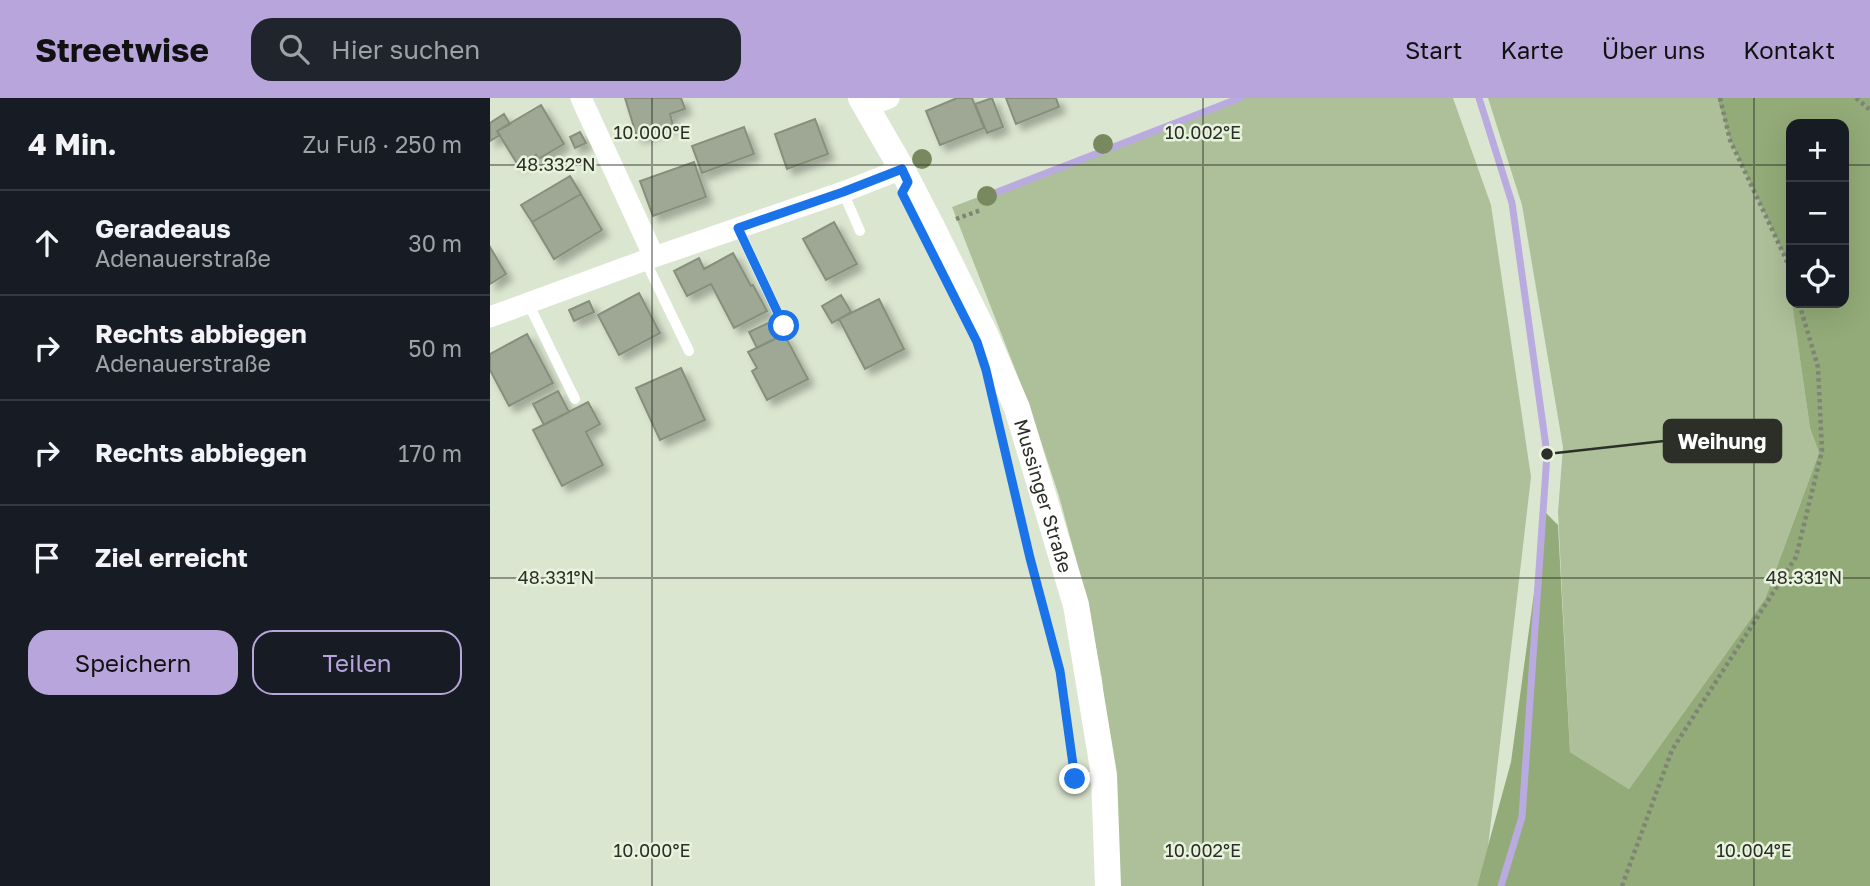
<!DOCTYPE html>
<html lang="de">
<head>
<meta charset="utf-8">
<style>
	body { margin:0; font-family:"Golos Text",sans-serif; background:#20242c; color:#f1f3f6 }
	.controls { position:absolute; right:21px; top:21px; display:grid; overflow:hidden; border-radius:14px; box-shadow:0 7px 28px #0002 }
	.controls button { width:63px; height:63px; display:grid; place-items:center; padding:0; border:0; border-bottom:2px solid #363941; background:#171b24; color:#f1f3f6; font:35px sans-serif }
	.stop { position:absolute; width:21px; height:21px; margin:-16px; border:5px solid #1a73e8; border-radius:50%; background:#fff }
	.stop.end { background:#1a73e8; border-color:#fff; box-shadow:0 2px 7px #0008 }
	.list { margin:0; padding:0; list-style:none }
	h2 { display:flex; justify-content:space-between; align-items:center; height:91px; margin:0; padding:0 28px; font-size:30px }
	h2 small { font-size:23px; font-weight:400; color:#9ea1a6 }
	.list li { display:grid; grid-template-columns:46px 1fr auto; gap:21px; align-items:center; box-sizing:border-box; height:105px; padding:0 28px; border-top:2px solid #363941 }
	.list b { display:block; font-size:26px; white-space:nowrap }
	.list p { margin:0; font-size:23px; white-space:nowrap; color:#9ea1a6 }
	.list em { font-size:23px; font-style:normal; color:#9ea1a6 }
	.actions { display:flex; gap:14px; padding:21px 28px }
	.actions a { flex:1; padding:16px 0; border:2px solid #b8a5dc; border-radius:21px; text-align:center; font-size:24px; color:#b8a5dc }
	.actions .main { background:#b8a5dc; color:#111 }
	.icon { flex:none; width:38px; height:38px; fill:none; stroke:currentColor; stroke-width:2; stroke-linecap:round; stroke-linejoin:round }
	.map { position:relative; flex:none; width:1380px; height:788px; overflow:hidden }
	header { display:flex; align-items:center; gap:42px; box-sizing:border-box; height:98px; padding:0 35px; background:#b8a5dc; color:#111 }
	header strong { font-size:33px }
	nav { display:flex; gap:38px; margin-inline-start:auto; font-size:24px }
	.search { width:490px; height:63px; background:#20242c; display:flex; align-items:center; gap:18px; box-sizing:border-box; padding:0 24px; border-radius:21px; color:#9ea1a6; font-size:26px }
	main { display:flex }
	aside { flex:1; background:#171b24 }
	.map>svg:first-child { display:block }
</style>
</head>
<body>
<header>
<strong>Streetwise</strong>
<div class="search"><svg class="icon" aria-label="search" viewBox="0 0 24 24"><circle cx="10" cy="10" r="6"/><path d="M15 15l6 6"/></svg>Hier suchen</div>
<nav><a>Start</a><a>Karte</a><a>Über uns</a><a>Kontakt</a></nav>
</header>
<main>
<aside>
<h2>4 Min.<small>Zu Fuß · 250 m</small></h2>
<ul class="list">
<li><svg class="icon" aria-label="ahead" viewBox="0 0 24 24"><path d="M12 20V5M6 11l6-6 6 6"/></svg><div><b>Geradeaus</b><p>Adenauerstraße</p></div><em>30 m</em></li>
<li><svg class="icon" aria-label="right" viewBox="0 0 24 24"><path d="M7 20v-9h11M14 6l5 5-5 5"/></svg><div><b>Rechts abbiegen</b><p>Adenauerstraße</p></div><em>50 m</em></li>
<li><svg class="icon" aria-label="right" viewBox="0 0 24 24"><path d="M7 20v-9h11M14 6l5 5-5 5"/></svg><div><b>Rechts abbiegen</b></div><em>170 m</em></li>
<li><svg class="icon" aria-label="arrive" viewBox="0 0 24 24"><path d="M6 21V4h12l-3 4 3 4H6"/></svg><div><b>Ziel erreicht</b></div></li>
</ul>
<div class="actions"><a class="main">Speichern</a><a>Teilen</a></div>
</aside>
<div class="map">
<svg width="1380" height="788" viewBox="0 0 1380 788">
	<defs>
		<filter id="shadow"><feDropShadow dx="6" dy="6" stdDeviation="3.5" flood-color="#0004"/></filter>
	</defs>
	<rect width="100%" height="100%" fill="#dbe6d0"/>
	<path fill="#adc099" d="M747,0h216l38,107 40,272 -43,370 -11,39h-358l-1,-31 -16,-176 -15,-79 -28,-104 -30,-91 -77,-198z
		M998,0h229l13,42 56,119 24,169 9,25 -54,146 -136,190 -59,-37 -12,-240 5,-65 -41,-242z"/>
	<path fill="#93ab78" d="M1227,0h153v788h-393l34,-124 34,-250 13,13 12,227 59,37 136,-190 54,-146 -9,-25 -18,-125h52v-179h-53v170l-5,-35 -56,-119z"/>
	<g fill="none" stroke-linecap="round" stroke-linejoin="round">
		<path stroke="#b9abe0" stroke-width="7" d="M989,0l33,105 35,251 -25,363 -21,69
			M497,98l253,-98"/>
	</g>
	<path fill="#9ea894" stroke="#858f7b" stroke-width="2" filter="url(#shadow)" d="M135,0h56l4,11 -15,5 3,11 -36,12z
		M467,0h15l12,30 -44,17 -14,-34z
		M502,0l11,29 -16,6 -12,-29z
		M516,0h50l3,9 -43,17z
		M51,7l23,39 -26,15 -2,-4 -18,10 -21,-34z
		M14,16l6,10 -13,7 3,4 -10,6v-18z
		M325,21l13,35 -41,15 -12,-35z
		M254,29l10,27 -52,19 -10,-27z
		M90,34l6,11 -11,5 -5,-11z
		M204,64l12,35 -53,19 -13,-35z
		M80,78l11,18 -49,28 -11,-17z
		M91,96l21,36 -48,29 -22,-37z
		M344,124l23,42 -31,16 -23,-41z
		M0,149l16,27 -16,10z
		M243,155l18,33 2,-1 14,26 -33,17 -23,-44 -24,12 -13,-25 25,-13 5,11z
		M149,195l21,40 -41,22 -21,-40z
		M351,197l10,17 -19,11 -10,-17z
		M389,201l25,50 -39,20 -26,-50z
		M99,203l5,11 -20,9 -5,-11z
		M278,225l7,16 -18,9 -8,-16z
		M37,236l26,49 -44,23 -19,-36v-16z
		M294,236l24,45 -41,21 -15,-29 5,-3 -9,-16z
		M191,270l24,52 -45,20 -24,-52z
		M68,293l11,21 -25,13 -11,-21z
		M98,304l12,22 -14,8 17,33 -41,21 -29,-56z"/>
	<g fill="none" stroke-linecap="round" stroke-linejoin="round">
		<path stroke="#7e8576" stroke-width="4.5" stroke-dasharray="3.5 3.5" stroke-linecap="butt" d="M1230,0l10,42 56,119 5,17
			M1366,0l14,12
			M466,121l25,-9
			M531,421l37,144
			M578,629l5,36
			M1132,788l50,-136 124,-193 26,-106 -4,-84 -19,-64"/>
		<path stroke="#fff" stroke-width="10" d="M353,94l17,39
			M248,130l46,98
			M155,162l44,91
			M38,205l47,96
			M585,681l29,-4"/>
		<path stroke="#fff" stroke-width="21" d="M91,0l73,159
			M376,9l23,-9
			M0,219l164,-60 189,-65 59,-23"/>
		<path stroke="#fff" stroke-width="26" id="s1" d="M371,0l41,71 30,58 53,107 32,74 59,197 28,170 4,111"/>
	</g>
	<g fill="#79895f">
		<circle cx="613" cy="46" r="10"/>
		<circle cx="432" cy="61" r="10"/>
		<circle cx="497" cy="98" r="10"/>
	</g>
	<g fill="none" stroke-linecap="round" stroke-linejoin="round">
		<path stroke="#1a73e8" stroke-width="9" d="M294,228l-46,-98 105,-36 59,-23 6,13 -6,11 75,149 9,28 44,188 30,113 15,108"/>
	</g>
	<path fill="none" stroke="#2b2f27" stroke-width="2" stroke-opacity="0.45" d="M162,0v788M713,0v788M1264,0v788M0,67h1301M1354,67h26M0,480h1380"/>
	<g text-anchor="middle" stroke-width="5" stroke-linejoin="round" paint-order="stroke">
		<g font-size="19" fill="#2b2f27" stroke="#e8f3dd">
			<text dy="7" stroke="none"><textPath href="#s1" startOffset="439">Mussinger Straße</textPath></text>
		</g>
	</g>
	<g font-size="18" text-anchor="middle" fill="#2b2f27" stroke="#e8f3dd" stroke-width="5" stroke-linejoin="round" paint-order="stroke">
		<text x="162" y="41">10.000°E</text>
		<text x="713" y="41">10.002°E</text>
		<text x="66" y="73">48.332°N</text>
		<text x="66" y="486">48.331°N</text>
		<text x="1314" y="486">48.331°N</text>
		<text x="162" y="759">10.000°E</text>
		<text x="713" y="759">10.002°E</text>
		<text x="1264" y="759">10.004°E</text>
	</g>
	<path fill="none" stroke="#2b2f27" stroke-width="2.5" d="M1057 356L1174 343"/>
	<circle fill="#2b2f27" stroke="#e8f3dd" stroke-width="2.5" cx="1057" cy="356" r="7"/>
	<rect fill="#2b2f27" stroke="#2b2f27" stroke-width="2.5" x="1174" y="322" width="117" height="42" rx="7"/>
	<g font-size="21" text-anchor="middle" font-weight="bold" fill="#fff">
		<text x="1232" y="351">Weihung</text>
	</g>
</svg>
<div class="controls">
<button>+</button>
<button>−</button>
<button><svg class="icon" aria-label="locate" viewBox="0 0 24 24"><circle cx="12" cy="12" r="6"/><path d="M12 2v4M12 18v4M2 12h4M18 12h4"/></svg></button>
</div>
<div class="stop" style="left:294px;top:228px"></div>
<div class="stop end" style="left:585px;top:681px"></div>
</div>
</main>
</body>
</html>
